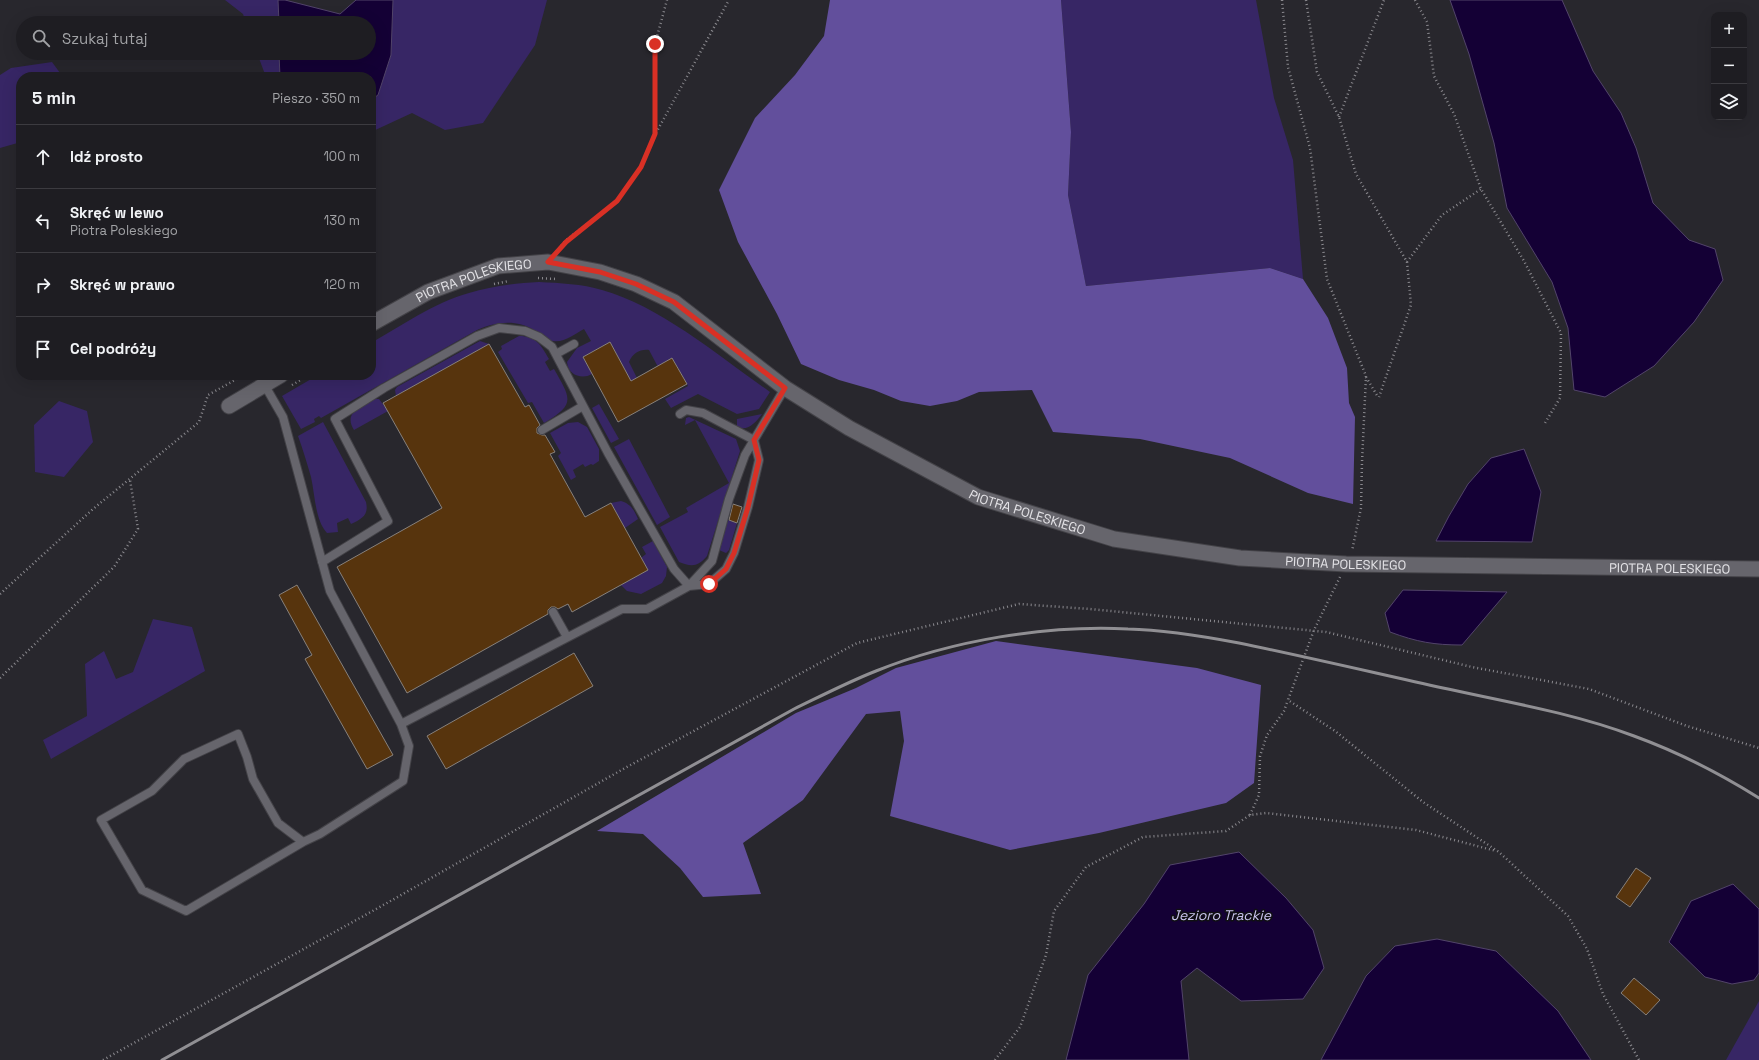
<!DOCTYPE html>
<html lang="pl">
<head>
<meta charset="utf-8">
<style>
	body { margin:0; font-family:"Space Grotesk",sans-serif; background:#26262a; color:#f1f3f6 }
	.controls { position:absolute; right:12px; top:12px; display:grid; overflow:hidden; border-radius:8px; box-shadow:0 4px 16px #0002 }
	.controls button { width:36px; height:36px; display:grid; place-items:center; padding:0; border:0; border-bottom:1px solid #3c3b40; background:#1e1d22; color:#f1f3f6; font:20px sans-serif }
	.stop { position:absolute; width:12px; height:12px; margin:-9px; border:3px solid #d93025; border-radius:50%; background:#fff }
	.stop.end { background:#d93025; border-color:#fff; box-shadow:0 1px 4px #0008 }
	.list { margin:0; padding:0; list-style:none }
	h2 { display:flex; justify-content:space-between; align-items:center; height:52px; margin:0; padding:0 16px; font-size:17px }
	h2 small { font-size:13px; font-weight:400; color:#a1a2a5 }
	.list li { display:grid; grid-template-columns:26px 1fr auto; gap:12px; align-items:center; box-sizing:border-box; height:64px; padding:0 16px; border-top:1px solid #3c3b40 }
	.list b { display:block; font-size:15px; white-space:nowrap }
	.list p { margin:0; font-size:13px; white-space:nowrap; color:#a1a2a5 }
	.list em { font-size:13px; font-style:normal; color:#a1a2a5 }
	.icon { flex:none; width:22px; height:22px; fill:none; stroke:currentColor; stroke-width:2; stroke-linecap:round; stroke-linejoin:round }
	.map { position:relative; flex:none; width:1759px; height:1060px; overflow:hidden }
	.search { position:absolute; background:#1e1d22; box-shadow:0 4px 16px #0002; left:16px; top:16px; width:360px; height:44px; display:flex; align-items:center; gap:10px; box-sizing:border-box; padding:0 14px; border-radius:22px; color:#a1a2a5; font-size:15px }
	.panel { position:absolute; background:#1e1d22; box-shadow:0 4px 16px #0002; left:16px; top:72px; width:360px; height:308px; border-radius:16px }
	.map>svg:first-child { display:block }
</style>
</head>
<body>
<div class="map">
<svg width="1759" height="1060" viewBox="0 0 1759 1060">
	<rect width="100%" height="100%" fill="#28272d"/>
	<path fill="#372665" d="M225,0h53l1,23h-33l-3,-9z
		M393,0h154l-12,45 -52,78 -38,7 -33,-17 -41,19v-32l7,-5 13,-40z
		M1061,0h195l18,98 19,62 10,119 -33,-11 -184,18 -18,-91 3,-63z
		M257,53h22l1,24h-14z
		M52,62l11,15h-42v65l-21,6v-73l11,-7z
		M539,282c21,1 43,2 63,8 58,16 118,67 168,102l-11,17 -22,5 -39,-20 -27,14 -6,-9 23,-13 -7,-13 -2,1 -2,-4 2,-1 -7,-10 -14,8 -9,-17c-9,-1 -16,3 -20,12l8,16 -9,5v-7l-18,-34 -27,15 9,17c-10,6 -24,1 -25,-12l10,-14 14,-7 -7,-12c-9,5 -20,14 -31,12 -6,0 -14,-7 -19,-11 -18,-11 -39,-8 -57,0l-156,88 -2,-2 -5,3 1,3 -14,7 -19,-33 36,-21h53v-32c32,-18 62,-40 98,-50 22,-7 47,-10 70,-11z
		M519,336c17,0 22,9 30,23l-4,3 5,9 4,-2c17,30 22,35 -10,54l-12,-21 -4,1 -30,-51 4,-3 -1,-3z
		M480,341l9,3 -93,52 -1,-6 2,-3z
		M374,399h5l9,12 -34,19c-11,-17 7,-24 20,-31z
		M59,401l28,10 6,31 -29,35 -29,-5 -1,-47z
		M599,404l20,35 -8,4 -19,-35z
		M762,414c-6,8 -14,18 -25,13v-8z
		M689,417l47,22 4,12 -33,105c-9,11 -16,11 -28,6l-19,-35 28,-15 -2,-4 43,-25 -34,-63 -10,5 1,-7z
		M323,422l43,80c3,13 -4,17 -15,22l-3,-6 -11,5 1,9 -11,1c-12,-13 -12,-38 -16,-56 -4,-14 -8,-27 -13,-41z
		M578,422l9,5 12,22v12l-6,4 -2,-1 -6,3 -2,-3 -10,6 3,7 -5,3 -13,-24 3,-3 -11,-20 18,-10z
		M629,439l41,78 -13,8 -43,-78z
		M621,501c10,3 13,9 17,18l-13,9 -14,-25z
		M725,519l12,4 -8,27 -3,3 -7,-3z
		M653,541l14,26 -1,9 -4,7 -21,11 -14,-3 -6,-6 27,-15 -7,-12 5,-4 -4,-7z
		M153,619l39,8 13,44 -154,88 -8,-19 44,-24 -2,-52 19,-13 12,28 17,-7z
		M1759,1001v59h-33z"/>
	<path fill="#624f9c" d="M830,0h231l10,132 -3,63 18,91 184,-18 33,11 25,39 19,50 2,35 6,14 -2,87 -45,-11 -78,-35 -90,-19 -87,-7 -21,-42 -53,2 -22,9 -27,5 -29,-5 -27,-11 -35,-10 -38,-16 -24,-50 -39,-72 -19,-52 36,-72 40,-43 29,-39z
		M996,641l201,27 64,17 -7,98 -28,20 -127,30 -89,17 -120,-34 14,-75 -4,-30 -34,3 -63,86 -60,43 18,51 -58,3 -23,-29 -37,-34 -46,-3 199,-118 60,-25 40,-20z"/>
	<path fill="#140035" stroke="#52446a" d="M278,0h7l55,14 16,-14h37l-2,55 -13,40 -7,5v-23h-91l-1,-24h90v-30h-90z
		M1450,0h112l31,71 28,42 15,35 17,55 36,37 26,9 8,31 -29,42 -40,44 -49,31 -31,-7 -6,-62 -16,-46 -45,-74 -13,-65 -25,-89z
		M1524,449l17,43 -9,50 -96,-1 13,-25 19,-32 23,-26z
		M1403,590l104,2 -45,53c-28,0 -45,-3 -72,-13l-5,-19z
		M1239,852l47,46 27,32 11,38 -21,31 -62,2 -44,-33 -16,13 8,79h-123l22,-85 56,-71 26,-39z
		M1733,884l26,25v64l-5,7 -22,4 -27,-7 -36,-35 22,-41z
		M1437,939l59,12 62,60 33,49h-270l45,-84 29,-30z"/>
	<path fill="#57340d" stroke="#87817c" d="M610,342l21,39 41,-23 15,26 -69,38 -35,-65z
		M489,344l36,63 4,-2 11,20 -3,3v5l5,2h3l10,17 -5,2 35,63 26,-14 37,67 -76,42 -4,-8 -10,5 -3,-2h-4l-3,3v4l-141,79 -70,-126 105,-59 -59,-105z
		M733,504l9,3 -5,16 -8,-3z
		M297,585l96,170 -26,14 -62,-110 7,-4 -33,-60z
		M574,653l19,33 -147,83 -19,-33z
		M1636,868l15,10 -21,29 -14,-10z
		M1634,978l26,22 -14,15 -25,-22z"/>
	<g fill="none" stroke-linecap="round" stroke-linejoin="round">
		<g stroke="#434247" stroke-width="10">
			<path id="lane" d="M556,354l18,-10
				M264,384l19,33 47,174 71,133 8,22 -6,35 -83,53 -17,8 -117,69 -44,-21 -41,-70 51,-29 32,-32 54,-25 9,23 6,22 25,44 25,19
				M680,414l6,-4 17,3 51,27 5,20 -11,47 -14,46 -8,16 -17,15 -20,2
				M542,430l41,-24
				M322,562l66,-41 -53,-102 49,-31 93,-52 22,-8 26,3 14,6 13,10 56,106 66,116 15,17
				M553,612l14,25
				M401,724l221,-115h25l42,-23 23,-25 17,-62 16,-44 40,-67"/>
		</g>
		<g stroke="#434247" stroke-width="17">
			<g id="street">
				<path id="s1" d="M371,324l57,-32 70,-26 50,-4 52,10 36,12 38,18 111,86 64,40 129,69 136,42 126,19 106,6 413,5"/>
				<path d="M229,406l52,-31"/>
			</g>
		</g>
		<path stroke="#8b8a8f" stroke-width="2.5" stroke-dasharray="1 3" stroke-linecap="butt" d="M1282,0l6,67 22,81 17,131 39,97 -4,86 -1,46 -9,43
			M1306,0l11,72 22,45 17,57 51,88 4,43 -32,92
			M1415,0l12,22 7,54 20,38 27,75 43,72 37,72 -1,65 -15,25
			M1339,117l45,-117
			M656,133l73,-133
			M559,249l6,-8 52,-40 24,-34 14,-33v-90l12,-44
			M1407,262l35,-47 39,-26
			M538,278l19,1
			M494,284l15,-3
			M1366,377l12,20
			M292,385l17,-10
			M1340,577l-26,53 -26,70 47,31 88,71 76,50 69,64 19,33 16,45 36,66
			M0,594l93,-85 106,-87 9,-27 36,-20
			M0,678l114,-111 24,-38 -8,-49
			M1250,815l9,-20 1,-39 7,-21 17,-24 4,-11
			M103,1060l284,-157 238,-135 232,-125 162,-39 71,5 236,23 146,35 117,22 98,37 72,22
			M995,1060l25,-33 26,-72 8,-44 32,-44 57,-30 83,-6 24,-16 16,-2 150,17 80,21"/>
		<use href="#lane" stroke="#66656c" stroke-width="8"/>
		<use href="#street" stroke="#66656c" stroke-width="15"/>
		<path stroke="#908f93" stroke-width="3" d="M162,1060l632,-351c27,-13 54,-27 82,-38 77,-31 170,-46 252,-42 38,1 74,7 111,14 68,14 136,30 204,45 64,14 130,25 191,48 44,16 85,37 125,62"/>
	</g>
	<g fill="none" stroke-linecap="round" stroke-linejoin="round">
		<path stroke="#d93025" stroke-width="5" d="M655,44v90l-14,33 -24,34 -51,41 -18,20 52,10 36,12 38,18 111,86 -31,52 5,20 -11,47 -14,46 -8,16 -17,15"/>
	</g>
	<g text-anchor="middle" stroke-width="3" stroke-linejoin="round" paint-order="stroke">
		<g font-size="13" fill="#e3e2e6" stroke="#101013">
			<text dy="5" stroke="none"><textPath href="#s1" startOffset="113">PIOTRA POLESKIEGO</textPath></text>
			<text dy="5" stroke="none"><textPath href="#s1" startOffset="737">PIOTRA POLESKIEGO</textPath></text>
			<text dy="5" stroke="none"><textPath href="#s1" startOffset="1061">PIOTRA POLESKIEGO</textPath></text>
			<text dy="5" stroke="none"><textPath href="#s1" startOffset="1385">PIOTRA POLESKIEGO</textPath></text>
		</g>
		<g font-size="14" font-style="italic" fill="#cbc4ef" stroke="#101013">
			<text x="1221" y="920">Jezioro Trackie</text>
		</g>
	</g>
</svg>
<div class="controls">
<button>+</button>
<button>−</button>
<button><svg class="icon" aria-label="layers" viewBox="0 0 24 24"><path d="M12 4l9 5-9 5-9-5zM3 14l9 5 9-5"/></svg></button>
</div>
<div class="stop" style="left:709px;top:584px"></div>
<div class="stop end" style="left:655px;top:44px"></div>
<div class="search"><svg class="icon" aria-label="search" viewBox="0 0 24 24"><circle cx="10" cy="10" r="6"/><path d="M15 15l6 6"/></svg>Szukaj tutaj</div>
<section class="panel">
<h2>5 min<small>Pieszo · 350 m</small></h2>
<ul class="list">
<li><svg class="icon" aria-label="ahead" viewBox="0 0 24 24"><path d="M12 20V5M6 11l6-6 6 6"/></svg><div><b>Idź prosto</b></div><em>100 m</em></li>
<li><svg class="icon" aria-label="left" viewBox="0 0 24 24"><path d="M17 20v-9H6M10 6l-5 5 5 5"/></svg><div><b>Skręć w lewo</b><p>Piotra Poleskiego</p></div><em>130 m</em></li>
<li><svg class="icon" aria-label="right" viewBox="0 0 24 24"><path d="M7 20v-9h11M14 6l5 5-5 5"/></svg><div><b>Skręć w prawo</b></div><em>120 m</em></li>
<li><svg class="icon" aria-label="arrive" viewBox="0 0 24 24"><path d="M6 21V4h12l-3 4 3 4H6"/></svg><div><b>Cel podróży</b></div></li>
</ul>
</section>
</div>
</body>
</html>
